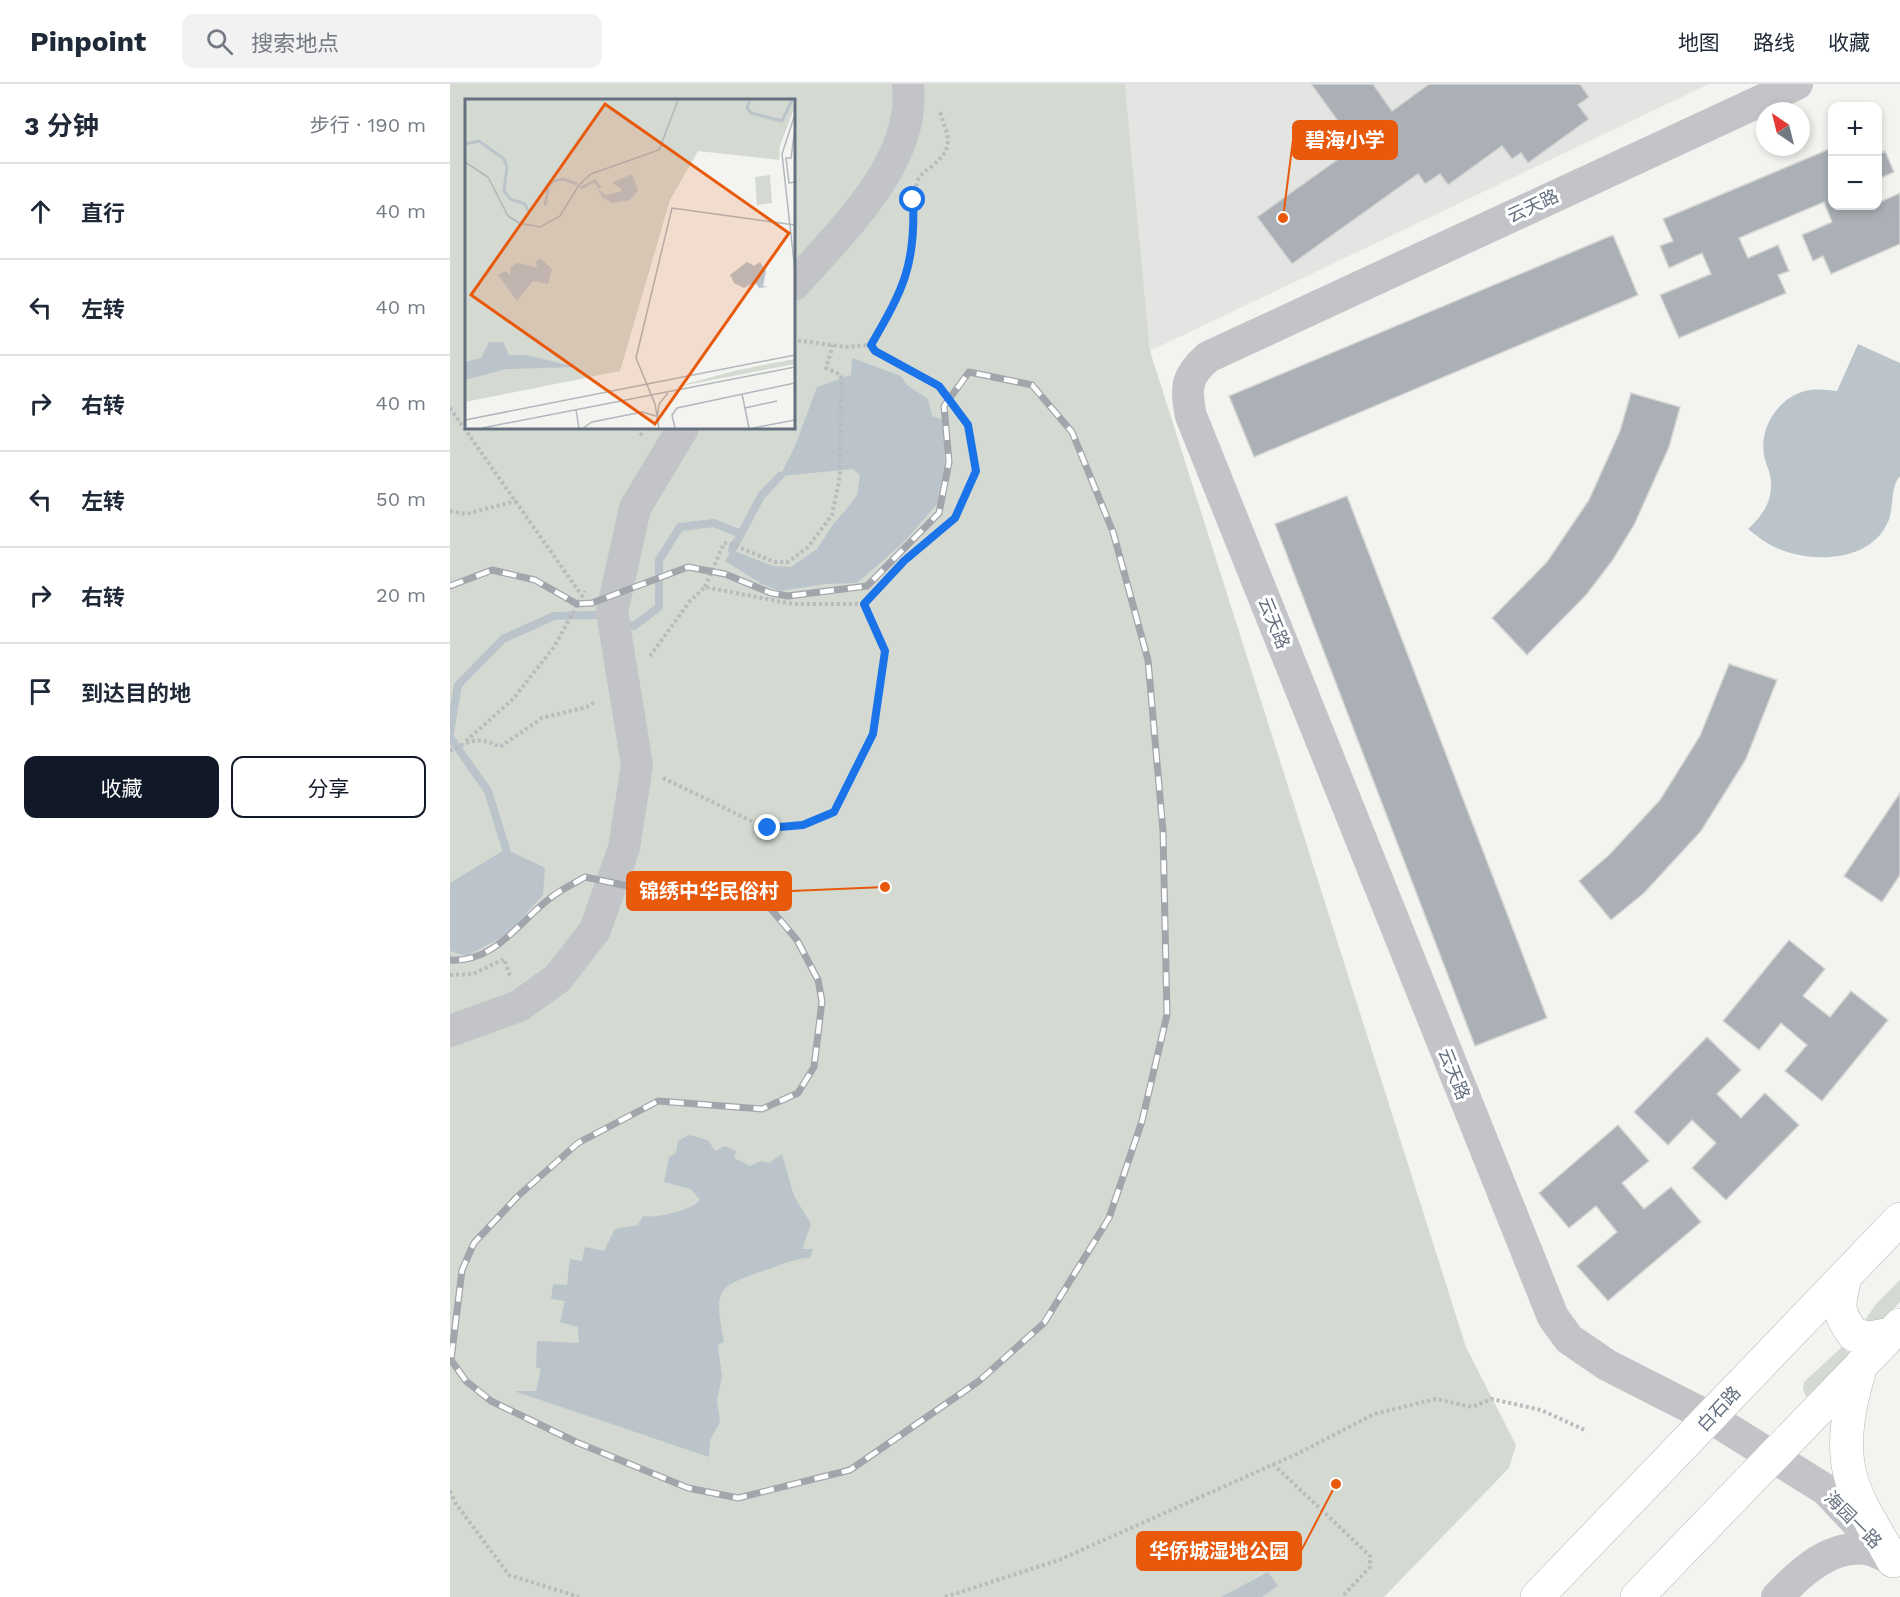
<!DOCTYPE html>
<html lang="zh">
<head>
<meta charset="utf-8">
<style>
	body { margin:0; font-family:"Work Sans","Noto Sans SC",sans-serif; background:#f2f2f3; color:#1f2937 }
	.controls { position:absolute; right:18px; top:18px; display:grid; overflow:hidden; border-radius:12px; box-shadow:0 3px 9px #0003 }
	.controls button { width:54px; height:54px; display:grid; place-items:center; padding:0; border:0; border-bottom:2px solid #e0e1e3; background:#fff; color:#1f2937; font:30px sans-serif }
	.compass { position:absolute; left:1306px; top:18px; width:54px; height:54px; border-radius:50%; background:#fff; box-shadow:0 3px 9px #0003; rotate:325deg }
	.stop { position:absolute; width:18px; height:18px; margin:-14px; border:4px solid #1a73e8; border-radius:50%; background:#fff }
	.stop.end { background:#1a73e8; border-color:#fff; box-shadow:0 2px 6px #0008 }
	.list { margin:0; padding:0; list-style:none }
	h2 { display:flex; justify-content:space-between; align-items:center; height:78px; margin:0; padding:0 24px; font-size:26px }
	h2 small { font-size:20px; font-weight:400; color:#747a83 }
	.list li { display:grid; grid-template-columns:39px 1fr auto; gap:18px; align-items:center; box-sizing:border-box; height:96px; padding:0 24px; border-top:2px solid #e0e1e3 }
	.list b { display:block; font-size:22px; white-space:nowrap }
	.list em { font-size:20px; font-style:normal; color:#747a83 }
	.actions { display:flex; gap:12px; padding:18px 24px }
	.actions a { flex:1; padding:14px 0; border:2px solid #111827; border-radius:12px; text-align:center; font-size:21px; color:#111827 }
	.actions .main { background:#111827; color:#fff }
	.icon { flex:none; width:33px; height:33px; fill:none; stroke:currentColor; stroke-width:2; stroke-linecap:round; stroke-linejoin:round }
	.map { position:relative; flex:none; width:1450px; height:1513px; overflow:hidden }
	header { display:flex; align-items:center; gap:36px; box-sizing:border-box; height:84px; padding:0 30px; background:#fff; border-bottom:2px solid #e0e1e3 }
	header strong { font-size:28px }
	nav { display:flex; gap:33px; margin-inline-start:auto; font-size:21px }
	.search { width:420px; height:54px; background:#f2f2f3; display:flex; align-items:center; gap:15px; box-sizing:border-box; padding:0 21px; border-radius:12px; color:#747a83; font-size:22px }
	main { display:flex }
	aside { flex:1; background:#fff }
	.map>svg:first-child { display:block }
</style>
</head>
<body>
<header>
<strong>Pinpoint</strong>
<div class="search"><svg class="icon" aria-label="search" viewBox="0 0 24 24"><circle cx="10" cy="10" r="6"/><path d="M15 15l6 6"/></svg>搜索地点</div>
<nav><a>地图</a><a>路线</a><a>收藏</a></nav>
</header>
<main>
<aside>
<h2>3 分钟<small>步行 · 190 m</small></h2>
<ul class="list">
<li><svg class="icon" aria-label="ahead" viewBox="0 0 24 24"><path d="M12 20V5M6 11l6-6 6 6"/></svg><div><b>直行</b></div><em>40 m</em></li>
<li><svg class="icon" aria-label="left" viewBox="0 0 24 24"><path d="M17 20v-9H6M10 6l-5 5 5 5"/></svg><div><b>左转</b></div><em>40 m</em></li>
<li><svg class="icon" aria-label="right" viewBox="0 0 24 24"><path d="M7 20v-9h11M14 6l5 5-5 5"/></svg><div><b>右转</b></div><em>40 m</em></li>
<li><svg class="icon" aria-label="left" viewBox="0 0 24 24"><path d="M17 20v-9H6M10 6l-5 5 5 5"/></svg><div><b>左转</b></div><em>50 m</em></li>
<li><svg class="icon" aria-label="right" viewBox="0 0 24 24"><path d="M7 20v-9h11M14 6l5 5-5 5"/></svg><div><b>右转</b></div><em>20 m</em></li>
<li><svg class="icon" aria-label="arrive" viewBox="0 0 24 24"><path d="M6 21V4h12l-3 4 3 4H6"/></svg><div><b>到达目的地</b></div></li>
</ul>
<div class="actions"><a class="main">收藏</a><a>分享</a></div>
</aside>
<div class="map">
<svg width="1450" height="1513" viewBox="0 0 1450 1513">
	<rect width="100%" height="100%" fill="#f3f4f0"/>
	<path fill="#e4e5e3" d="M675,0h584l-559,267z"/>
	<path fill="#d4dad1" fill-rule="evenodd" d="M0,0h675l25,267 316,996 50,98 -7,23 -125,129h-934zM16,16h328v328h-328z
		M1450,1196v22l-25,26 -7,-2 -3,-6 11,-16z
		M1393,1262l4,6h8l-49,45 -3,-8 1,-7z"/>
	<path fill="#bac4ca" d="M1408,260l42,19v113c-11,13 -5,33 -13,48 -18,38 -75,39 -108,25 -12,-5 -21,-12 -31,-20 13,-12 23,-25 23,-43 1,-12 -5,-20 -7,-31 -5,-27 14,-57 41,-64 11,-3 21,-1 32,0z
		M402,274l49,18 6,9 21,14 4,17 12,4 1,47 -6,35 -36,41 -46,40 -31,1 -46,7 -18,-7 -37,-23 7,-11 41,16 18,1 26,-18 17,-26 11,-12 12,-16 3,-20 -7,-6 -73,7 15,-30 22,-59 34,-12z
		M56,765l39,19 -2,27 -36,39 -40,22 -17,-5v-68z
		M239,1051l19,5 7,11 10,-5 11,5 -2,7 16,8 11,-5 8,2 13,-9 12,42 17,28 -9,25h11l-3,9c-16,0 -29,7 -44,12 -51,17 -52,19 -42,72l-6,3 4,32 -5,23 3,22 -10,18 -1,17 -195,-66h22l5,-22 -5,-2 1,-26 42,2 -1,-16 -18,-5 5,-21 -14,-2 2,-15 14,1 3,-26 12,2 3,-14 19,4 11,-22 23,-4 5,-9c12,3 49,-6 57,-16l-9,-11 -27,-7 5,-25 7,-4 2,-12z
		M818,1488l10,14 -16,11h-41z"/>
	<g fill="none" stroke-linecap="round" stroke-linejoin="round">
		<path stroke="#bac4ca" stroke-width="8" d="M291,450l20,-38 19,-20
			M169,538l15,4 25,-19v-47l21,-33 34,-4 27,11 -9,16
			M0,648l8,-47 45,-46 51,-23 42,-1 11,3
			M0,653l38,54 18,58"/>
	</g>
	<path fill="#aab0b6" stroke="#d5d5d3" stroke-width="1.5" d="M861,0h62l19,27 37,-27h151l9,13 -11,8 11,14 -61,44 -7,-10 -9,6 -10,-13 -54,39 -8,-11 -15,10 -7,-10 -126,90 -35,-47 99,-71z
		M1382,64v58h46v-3l22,-10v51l-69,30 -8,-18 -10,5 -11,-26 30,-13 -8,-20 -85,36 9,20 30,-13 11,26 -11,4 8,18 -107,45 -19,-43 51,-21 -9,-21 -33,15 -9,-22 13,-5 -10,-22z
		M1435,67l9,21 -16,7v-25z
		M1163,151l25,60 -384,162 -25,-61z
		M1181,309l49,14 -11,40 -35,78 -22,36 -26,34 -59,60 -35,-37 55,-56 42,-62 31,-69z
		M897,412l200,522 -72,28 -200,-522z
		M1279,580l48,16 -31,79 -45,72 -57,62 -33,27 -32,-39 30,-26 51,-55 40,-64z
		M1450,709v82l-18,27 -38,-26z
		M1339,856l36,29 -22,27 27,21 21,-26 37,29 -66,81 -37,-30 22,-26 -26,-22 -22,27 -36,-29z
		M1257,953l34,33 -24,24 24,24 24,-25 34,32 -73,75 -34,-32 24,-25 -24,-23 -24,25 -34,-33z
		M1168,1041l31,36 -27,22 22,26 27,-22 30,35 -93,79 -31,-35 40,-34 -21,-26 -27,22 -30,-35z"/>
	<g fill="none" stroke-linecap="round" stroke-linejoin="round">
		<g stroke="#b2b6ba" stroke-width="34">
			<path id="major" d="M1395,1193c-7,29 -9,34 9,58l16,3 21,-4
				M1411,1281c-10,35 -20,72 -11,109 7,30 29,60 43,87
				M1087,1513l363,-378
				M1187,1513l263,-272"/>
		</g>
		<path stroke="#b9bbbd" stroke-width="4" stroke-dasharray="3 3" stroke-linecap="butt" d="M421,261c19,-34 38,-67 43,-106 3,-20 -3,-39 4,-59 2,-6 8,-9 13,-13 24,-20 18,-28 9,-55
			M0,324l132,188
			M187,344l6,9
			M0,427l16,3 50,-13
			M255,503l19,-44h5l45,19h14l20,-15 24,-32 8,-39 1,-101 -15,-7 7,-23
			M200,572l40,-55 15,-14 88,17h71l40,-43 51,-43 21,-47 -8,-46 -29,-39 -64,-35 -4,-6 -25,2 -52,-7
			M16,657l47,-42 41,-52 31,-56
			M0,667c20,-11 30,-15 50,-4l42,-29 45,-11 9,-6
			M213,694l105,51 35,-4 31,-13 39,-78 12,-83 -21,-47
			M0,891l23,-1 31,-15 6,17
			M823,1380l97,92v11l-28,30
			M0,1407l6,13 53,71 70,22
			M495,1513l114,-37 240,-107 75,-39 62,-15 36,8 20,-8 49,11 46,21"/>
		<path stroke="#c2c4c8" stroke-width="32" d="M1347,0l-589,273c-22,19 -23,31 -17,59l362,901 16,22 38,26 104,53 115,72 51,54
			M344,201c47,-54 123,-123 114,-201
			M0,947l69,-25 39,-28 37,-48 29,-82 13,-83 -25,-153 23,-104 48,-80
			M1327,1513c23,-24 56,-56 94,-47 7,2 15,7 22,10"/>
		<use href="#major" stroke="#fff" stroke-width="33"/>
		<g stroke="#a2a6ac" stroke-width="7">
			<path id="rail" d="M0,502l42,-16 43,10 42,24 15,-1 96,-36 37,7 46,19 17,3 79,-10 72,-73 10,-51 -5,-56 25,-34 63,13 40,47 41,100 35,128 15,171 4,184 -25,106 -33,97 -65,105 -65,58 -129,89 -112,28 -50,-10 -112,-46 -85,-41 -25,-20 -15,-21 11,-90 12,-27 44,-47 60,-53 80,-42 104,8 36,-16 16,-26 8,-66 -4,-21 -21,-40 -37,-44 -25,-5 -77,9 -30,-14 -43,-9c-12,7 -25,13 -36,22 -30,23 -55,64 -99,61"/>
		</g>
		<use href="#rail" stroke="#fff" stroke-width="4.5" stroke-dasharray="14" stroke-linecap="butt"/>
	</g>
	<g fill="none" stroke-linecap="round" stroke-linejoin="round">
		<path stroke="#1a73e8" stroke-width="8" d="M318,744l35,-3 31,-13 39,-78 12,-83 -21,-47 40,-43 51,-43 21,-47 -8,-46 -29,-39 -64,-35 -4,-6c32,-55 45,-80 42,-145"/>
	</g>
	<g text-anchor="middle" stroke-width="6" stroke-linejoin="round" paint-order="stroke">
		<g font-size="18" fill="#647080" stroke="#fff">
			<text transform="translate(1083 122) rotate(-25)" y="6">云天路</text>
			<text transform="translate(824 539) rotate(68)" y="6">云天路</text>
			<text transform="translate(1004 990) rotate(68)" y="6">云天路</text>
			<text transform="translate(1269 1325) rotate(-47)" y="6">白石路</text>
			<text transform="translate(1403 1436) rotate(45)" y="6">海园一路</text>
		</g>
	</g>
	<g transform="translate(15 15)">
		<rect width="330" height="330" fill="#f3f4f0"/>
		<path d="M0,1h330v6l-15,40 -1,14 -81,-9 -28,49 -50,171 -155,31zM305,76l2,28 -15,2 -2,-28zM330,260v5l-120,23 63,-17z" fill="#d4dad1"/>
		<path d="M167,75l6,16 -8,10 -17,3 -11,-6 -4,-8 8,6 14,-3 2,-3 -10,-6zM75,159l12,11 -4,15 -15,-3 -16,20 -19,-26 7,-4 5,4 1,-8 6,-4 21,5 -3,-6zM282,163l7,4 6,-4 6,9 -3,15 5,1 -9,1 -4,-6 -11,6 -10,-5 -4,-8zM24,243h14l6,13h17l51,12 -71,2 -41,11v-18l16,-4z" fill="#bac4ca"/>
		<path fill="none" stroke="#bac4ca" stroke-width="3" d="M285,1l-3,8 4,5 31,8 10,-21M0,45l14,-3 25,18 3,8 -3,24 6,8 15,5 3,7M115,89l15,-7 5,7M80,107l3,-19 5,-6 10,-2 14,5"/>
		<path fill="none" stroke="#b1b7bc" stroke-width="1.5" d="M330,15l-13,40 13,117M330,29l-4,30h-5l3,25 6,-1M0,63l23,15 20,39 11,7 21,4 20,-11 19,-31 12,-11 68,-24 19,-50M277,295l7,34M280,309l32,-7M111,311l3,18M192,320l2,-15 9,-11M0,321l330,-65M17,329l313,-61M118,329l9,-6 50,-10 14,4M194,329l-4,-24 -19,-46 36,-150 123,17M210,329l-3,-13 5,-7 118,-25M288,329l42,-8"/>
		<path fill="#e8590c" fill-opacity="0.15" stroke="#e8590c" stroke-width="3" d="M140,5l184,129 -134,191 -184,-129z"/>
		<rect width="330" height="330" fill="none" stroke="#647080" stroke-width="3"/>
	</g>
	<path fill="none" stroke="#e8590c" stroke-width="2" d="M833 134L843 56M435 803L341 807M886 1400L851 1467"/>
	<g fill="#e8590c" stroke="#fff" stroke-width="2">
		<circle cx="833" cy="134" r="6"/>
		<circle cx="435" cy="803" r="6"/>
		<circle cx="886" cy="1400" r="6"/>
	</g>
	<g fill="#e8590c" stroke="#e8590c" stroke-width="2">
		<rect x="843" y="37" width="104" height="38" rx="6"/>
		<rect x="177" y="788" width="164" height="38" rx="6"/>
		<rect x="687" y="1448" width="164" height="38" rx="6"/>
	</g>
	<g font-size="20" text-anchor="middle" font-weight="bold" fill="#fff">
		<text x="895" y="63">碧海小学</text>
		<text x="259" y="814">锦绣中华民俗村</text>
		<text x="769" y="1474">华侨城湿地公园</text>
	</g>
</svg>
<div class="controls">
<button>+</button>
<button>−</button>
</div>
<svg class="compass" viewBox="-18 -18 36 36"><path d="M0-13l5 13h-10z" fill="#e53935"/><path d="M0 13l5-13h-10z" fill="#747a83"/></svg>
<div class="stop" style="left:463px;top:116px"></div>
<div class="stop end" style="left:318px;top:744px"></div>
</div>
</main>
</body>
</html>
